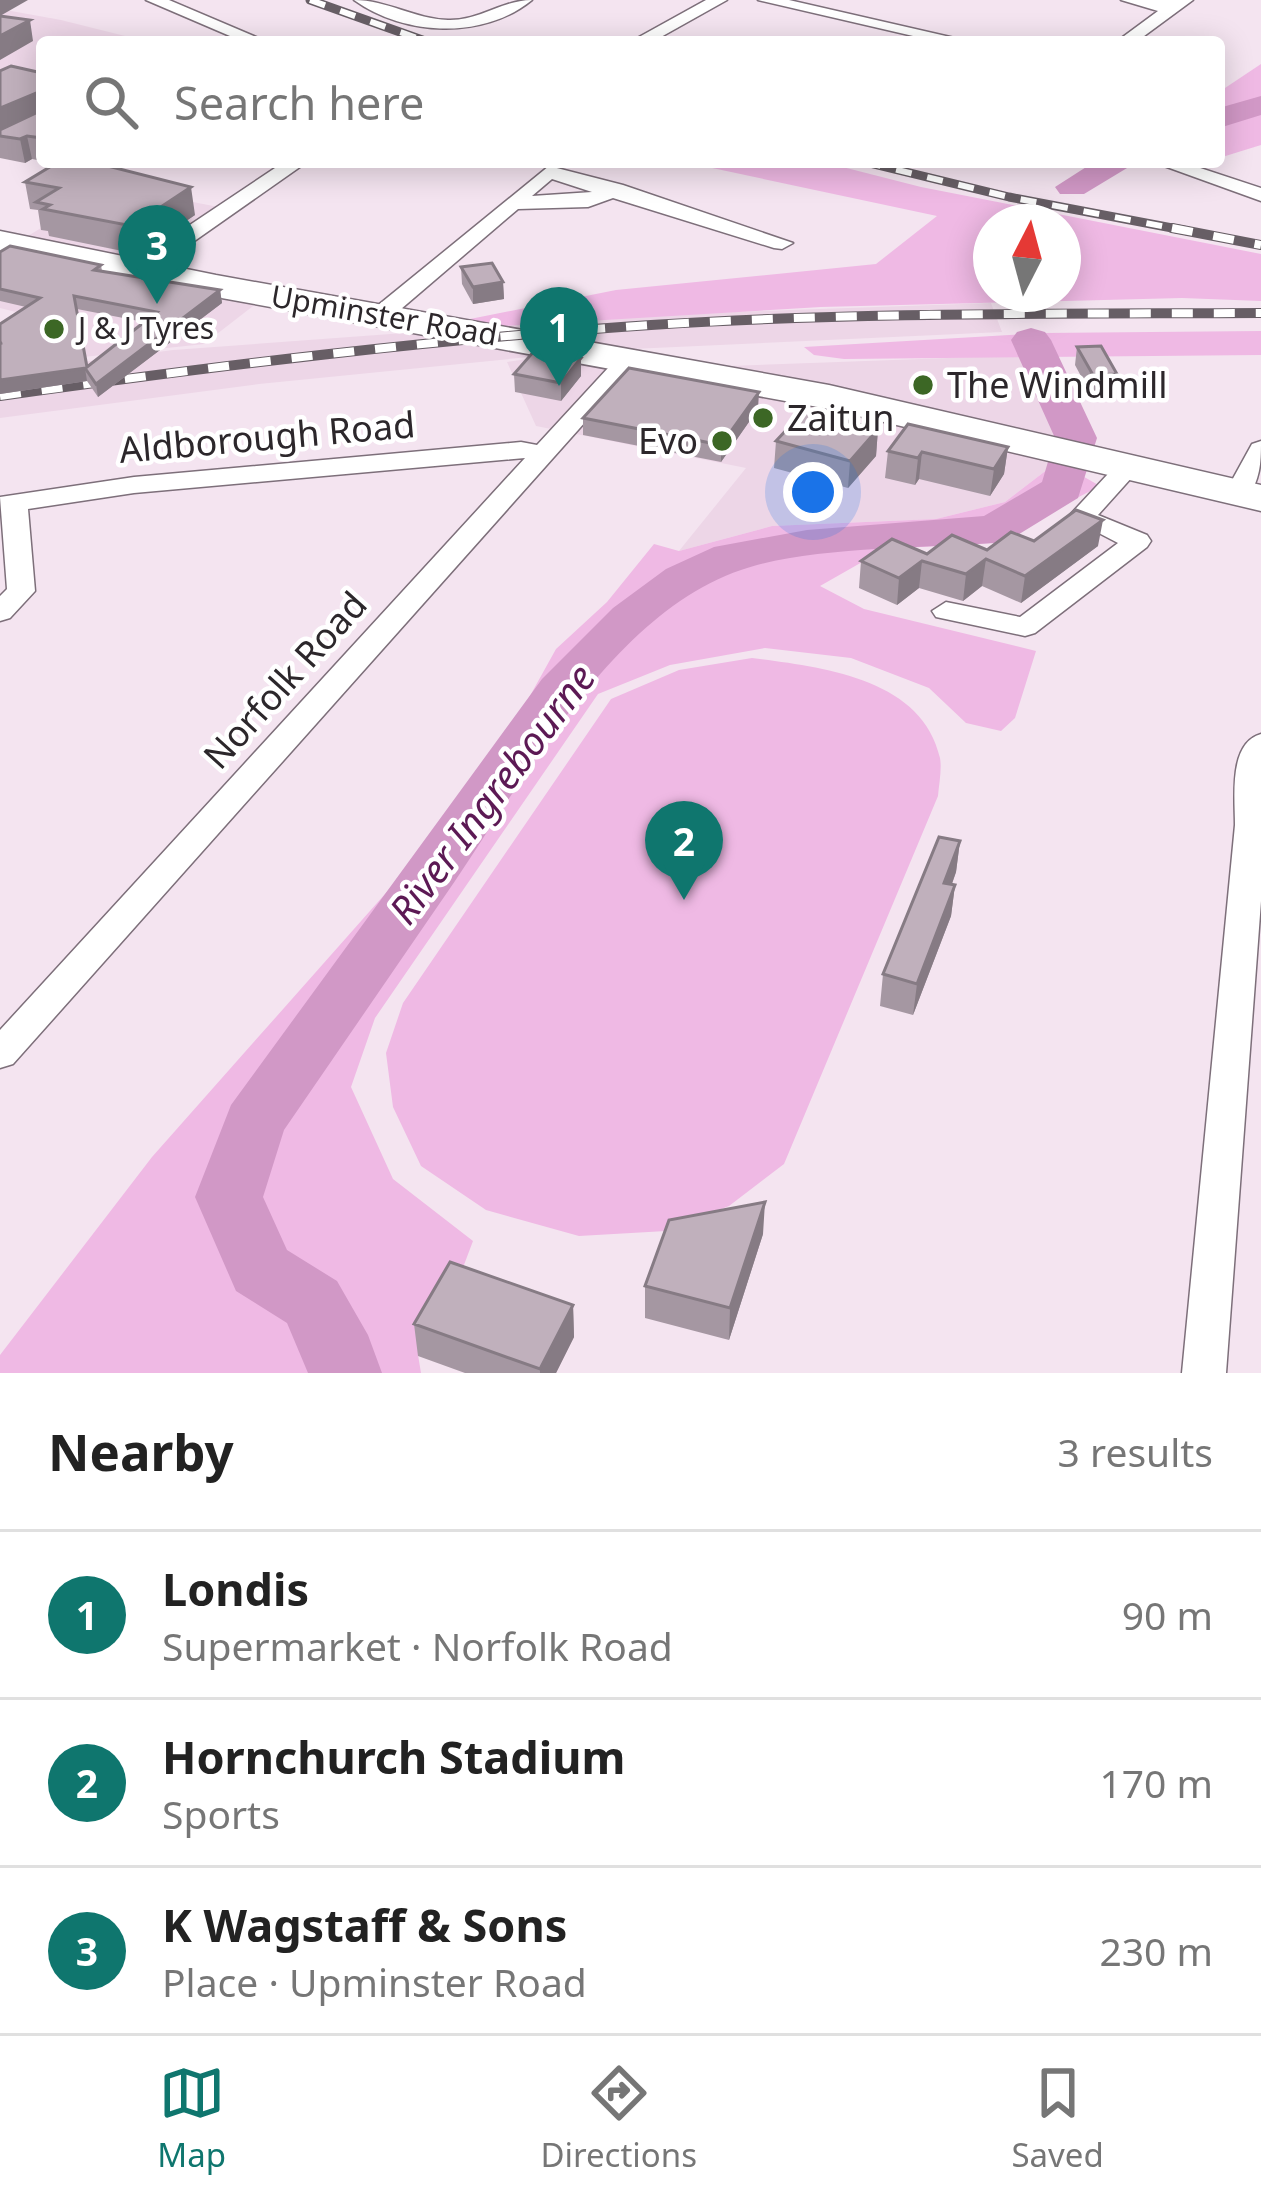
<!DOCTYPE html>
<html lang="en">
<head>
<meta charset="utf-8">
<style>
	body { margin:0; font-family:"Noto Sans",sans-serif; background:#f6f6f6; color:#222 }
	.compass { position:absolute; left:973px; top:204px; width:108px; height:108px; border-radius:50%; background:#fff; box-shadow:0 6px 30px #0003; rotate:6deg }
	.you { position:absolute; left:813px; top:492px; width:42px; height:42px; margin:-30px; border:9px solid #fff; border-radius:50%; background:#1a73e8; box-shadow:0 0 0 18px #1a73e833 }
	.badge { display:grid; place-items:center; width:78px; height:78px; border-radius:50%; background:#0f766e; color:#fff; font-size:39px; font-weight:700 }
	.pin { position:absolute; translate:-50% -99px; filter:drop-shadow(0 3px 6px #0008) }
	.pin::after { content:''; position:absolute; top:63px; width:42px; height:36px; background:inherit; clip-path:polygon(0 0,100% 0,50% 100%) }
	.list { margin:0; padding:0; list-style:none }
	h2 { display:flex; justify-content:space-between; align-items:center; height:156px; margin:0; padding:0 48px; font-size:51px }
	h2 small { font-size:39px; font-weight:400; color:#767676 }
	.list li { display:grid; grid-template-columns:78px 1fr auto; gap:36px; align-items:center; box-sizing:border-box; height:168px; padding:0 48px; border-top:3px solid #e0e0e0 }
	.list b { display:block; font-size:45px; white-space:nowrap }
	.list p { margin:0; font-size:39px; white-space:nowrap; color:#767676 }
	.list em { font-size:39px; font-style:normal; color:#767676 }
	.icon { flex:none; width:66px; height:66px; fill:none; stroke:currentColor; stroke-width:2; stroke-linecap:round; stroke-linejoin:round }
	.map { position:relative; flex:none; width:1261px; height:1373px; overflow:hidden }
	.search { position:absolute; background:#fff; box-shadow:0 6px 30px #0003; left:36px; right:36px; top:36px; height:132px; display:flex; align-items:center; gap:30px; box-sizing:border-box; padding:0 42px; border-radius:12px; color:#767676; font-size:45px }
	.sheet { height:660px; background:#fff }
	nav { display:flex; justify-content:space-around; align-items:center; box-sizing:border-box; height:168px; border-top:3px solid #e0e0e0; background:#fff; font-size:33px; color:#767676 }
	nav a { display:grid; justify-items:center; gap:6px }
	nav .on { color:#0f766e }
	.map>svg:first-child { display:block }
</style>
</head>
<body>
<div class="map">
<svg width="1261" height="1373" viewBox="0 0 1261 1373">
	<rect width="100%" height="100%" fill="#f4e4f0"/>
	<path fill="#edd6e7" d="M0,9l61,11 88,22h-107v70l-42,23z
		M110,186l119,23 -76,51 -118,-13 231,49 -62,48 -204,22 32,-50 -32,-8v-55z
		M991,303l11,29 -414,19 131,26 9,-11 306,-11 36,77 -22,37 -43,33 -69,17 -164,7 -93,25 67,-83 -210,-42 -29,-64 72,-10 -320,32 -259,34v-45l173,-23 475,-35z"/>
	<path fill="#efb9e4" fill-rule="evenodd" d="M1261,64v81l-42,13v-66z
		M684,162h139l98,25 340,67v47l-79,-3 -361,9 -317,19 -39,-6 151,-30 260,-26 61,-48zM991,222h72v72h-72z
		M1261,331v24l-417,4 -30,-4 -10,-8 238,-14z
		M1048,469l31,5 21,12 -110,57 -105,6 -65,37 44,23 172,42 -21,67 -14,13 -35,-8 -37,-35 -78,-30 -86,-10 -95,17 -72,29 -223,324 -24,69 42,92 80,62 -20,53 -35,61 3,18h-421v-18l152,-198 264,-298 110,-156 30,-54 51,-47 47,-58 25,7 93,-25 164,-7 69,-17z
		M752,658c67,9 170,19 188,100 2,11 -1,26 -2,38l-154,368 -55,42 -63,25 -87,5 -93,-26 -65,-44 -28,-59 -7,-54 17,-50 208,-304 68,-29z"/>
	<g fill="none" stroke-linecap="round" stroke-linejoin="round">
		<path fill="#d198c6" fill-rule="evenodd" d="M1261,96v19l-42,13v-20z
			M1094,162h43l-53,32h-24l-5,-7z
			M1041,208l12,4 4,10h-37l9,-10z
			M1031,328l14,4 6,8 46,98 -19,60 -67,41 -16,4c-71,5 -190,4 -254,27 -127,43 -215,206 -286,311 -57,83 -114,166 -171,249l-21,67 24,53 50,31 31,54 14,38h-74l-21,-50 -51,-32 -41,-94 36,-92 311,-426 71,-71 53,-39 48,-22 93,-17 177,-14 58,-34 13,-44 -44,-98 6,-8z"/>
		<g stroke="#7d6f7a" stroke-width="3">
			<path id="minor" d="M146,0h23l99,42h-24z
				M354,0c33,0 61,19 94,20 31,1 54,-20 84,-20 -49,40 -128,36 -178,0z
				M706,0h21l-75,42h-22z
				M758,0h31l183,42h-33z
				M1121,0h72l-57,42h-20l42,-31z
				M284,162h23l-161,113h-16v-10z
				M1153,162h29l79,26v13z
				M549,166l74,19 170,58 -11,6 -8,-1 -161,-50 -25,9 -70,2 -131,112h-16v-10zM552,179l40,13 -60,4z
				M628,353l8,2v10l-623,699 -13,4v-38l525,-572 -391,35 -106,16 7,82 -25,27 -10,3v-25l7,-7 -7,-92 134,-20 387,-35 16,3 83,-90z
				M1261,441c0,24 -1,38 -14,58h-18l-4,-6 27,-49z
				M1129,458l13,8 -44,49 49,20 4,6 -4,6 -112,86 -10,3 -89,-19 -4,-6 14,-9 74,15 98,-74 -50,-26 52,-56z
				M1261,734v167l-35,472h-44l53,-548c0,-27 -7,-82 26,-91z"/>
		</g>
		<g stroke="#7d6f7a" stroke-width="3">
			<path id="primary" d="M0,231l216,44 613,110 432,100v26l-432,-102 -613,-112 -216,-46z"/>
		</g>
		<use href="#minor" fill="#fff" fill-rule="evenodd"/>
		<use href="#primary" fill="#fff" fill-rule="evenodd"/>
		<g stroke="#675e65" stroke-width="9">
			<path id="rail-far1" d="M310,0l118,42
				M865,162l144,35 179,34"/>
		</g>
		<g stroke="#675e65" stroke-width="10">
			<path id="rail" d="M1172,228l89,17
				M0,396c216,-30 433,-57 651,-71 203,-13 407,-11 610,-12"/>
		</g>
		<use href="#rail-far1" stroke="#fff" stroke-width="6" stroke-dasharray="16" stroke-linecap="butt"/>
		<use href="#rail" stroke="#fff" stroke-width="8" stroke-dasharray="21" stroke-linecap="butt"/>
	</g>
	<path fill="#a597a2" fill-rule="evenodd" d="M0,71l42,2v88l-10,-2 -7,4 -25,-5z
		M49,162h43l103,53 -58,39 -88,-18 -1,-5 -7,-1 -3,-20 -8,-1 -5,-27 31,-19z
		M0,252l101,13 1,6 118,19 2,13 -124,94 -11,-16 -87,13v-70l26,-17 -26,-6zM77,309l67,13 -57,45z
		M461,267l42,15 1,17 -31,5 -11,-20z
		M1077,347l40,27 -3,18 -24,1 -15,-28z
		M514,374l67,2 -20,25 -46,-9z
		M758,409l-37,53 -138,-27v-17z
		M908,424l100,23 -4,27 -14,22 -71,-17 -4,6 -30,-7 3,-27z
		M878,429l-2,27 -28,32 -74,-20 2,-27z
		M1034,541l64,5 -77,57 -39,-17 -19,15 -44,-13 -22,17 -38,-17 2,-27 66,-7 60,-4z
		M960,841l-4,31 -4,12 3,1 -4,31 -38,99 -33,-9 3,-32z
		M763,1234l-34,106 -84,-22v-32z
		M573,1305l1,32 -18,36h-91l-47,-17 -4,-32z"/>
	<path fill="#867b84" d="M0,0h28l-28,16z
		M30,20l3,21 -33,19v-24z
		M41,91l1,24 -42,17v-24z
		M27,136l5,23 -7,4 -5,-24z
		M191,187l4,28 -58,39 -5,-28z
		M503,282l1,17 -31,5v-17z
		M220,290l2,13 -124,94 -2,-13z
		M581,358v18l-20,25v-18z
		M85,368l2,13 -87,13v-14z
		M759,392l-1,17 -37,53v-17z
		M878,429l-2,27 -28,32 2,-27z
		M1008,447l-4,27 -14,22 4,-27z
		M922,452l-3,27 -4,6 3,-27z
		M1103,520l-5,26 -77,57 4,-27z
		M986,559l-4,27 -19,15 3,-27z
		M922,561l-3,27 -22,17 2,-27z
		M960,841l-4,31 -15,42 3,-31z
		M955,885l-4,31 -38,99 4,-31z
		M765,1202l-2,32 -34,106 1,-32z
		M573,1305l1,32 -18,36h-16v-4z"/>
	<path fill="#c0b0bc" stroke="#867b84" stroke-width="3" fill-rule="evenodd" d="M0,16l30,4 -30,16z
		M11,66l31,7v65l-15,-2 -7,3 -20,-3v-6l40,-19 1,-20 -41,17v-37z
		M58,162h34l99,25 -59,39 -89,-17 7,-4 -14,-3 23,-14 -34,-6z
		M10,246l91,19 -7,5 126,20 -124,94 -11,-16 -85,12v-36l2,-1h-2v-19l40,-26 -40,-9v-37zM74,296l83,16 -70,55z
		M492,263l11,19 -30,5 -12,-20z
		M1101,346l16,28 -24,1 -16,-28z
		M535,350l46,8 -20,25 -47,-9z
		M629,368l130,24 -38,53 -138,-27z
		M805,410l73,19 -28,32 -74,-20z
		M908,424l100,23 -14,22 -72,-17 -4,6 -30,-7z
		M1076,510l27,10 -78,56 -39,-17 -20,15 -44,-13 -23,17 -38,-17 31,-22 35,15 25,-19 35,15 24,-18 23,9z
		M939,837l21,4 -16,42 11,2 -38,99 -34,-10z
		M765,1202l-35,106 -85,-22 24,-66z
		M450,1262l123,43 -33,64 -126,-45z"/>
	<g fill="#3c6725" stroke="#fff" stroke-width="4.5">
		<circle cx="54" cy="329" r="12"/>
		<circle cx="923" cy="385" r="12"/>
		<circle cx="763" cy="418" r="12"/>
		<circle cx="722" cy="441" r="12"/>
	</g>
	<g text-anchor="middle" stroke-width="9" stroke-linejoin="round" paint-order="stroke">
		<g font-size="30" fill="#2c272b" stroke="#fff">
			<text transform="translate(384 316) rotate(10)" y="10">Upminster Road</text>
		</g>
		<g font-size="30" fill="#2c272b" stroke="#fff" text-anchor="start">
			<text x="78" y="339">J &amp; J Tyres</text>
		</g>
		<g font-size="36" fill="#2c272b" stroke="#fff" text-anchor="start">
			<text x="947" y="398">The Windmill</text>
			<text x="787" y="431">Zaitun</text>
			<text x="698" y="454" text-anchor="end">Evo</text>
		</g>
		<g font-size="36" fill="#2c272b" stroke="#fff">
			<text transform="translate(267 437) rotate(-5)" y="13">Aldborough Road</text>
			<text transform="translate(285 680) rotate(-48)" y="13">Norfolk Road</text>
		</g>
		<g font-size="39" font-style="italic" fill="#5c1954" stroke="#fff">
			<text transform="translate(492 794) rotate(-53)" y="14">River Ingrebourne</text>
		</g>
	</g>
</svg>
<svg class="compass" viewBox="-18 -18 36 36"><path d="M0-13l5 13h-10z" fill="#e53935"/><path d="M0 13l5-13h-10z" fill="#767676"/></svg>
<div class="you"></div>
<div class="pin badge" style="left:559px;top:386px">1</div>
<div class="pin badge" style="left:684px;top:900px">2</div>
<div class="pin badge" style="left:157px;top:304px">3</div>
<div class="search"><svg class="icon" aria-label="search" viewBox="0 0 24 24"><circle cx="10" cy="10" r="6"/><path d="M15 15l6 6"/></svg>Search here</div>
</div>
<section class="sheet">
<h2>Nearby<small>3 results</small></h2>
<ul class="list">
<li><span class="badge">1</span><div><b>Londis</b><p>Supermarket · Norfolk Road</p></div><em>90 m</em></li>
<li><span class="badge">2</span><div><b>Hornchurch Stadium</b><p>Sports</p></div><em>170 m</em></li>
<li><span class="badge">3</span><div><b>K Wagstaff &amp; Sons</b><p>Place · Upminster Road</p></div><em>230 m</em></li>
</ul>
</section>
<nav>
<a class="on"><svg class="icon" aria-label="map" viewBox="0 0 24 24"><path d="M3 6l6-2 6 2 6-2v14l-6 2-6-2-6 2zM9 4v14M15 6v14"/></svg>Map</a>
<a><svg class="icon" aria-label="directions" viewBox="0 0 24 24"><path d="M12 3l9 9-9 9-9-9zM9 14v-3h6M13 9l2 2-2 2"/></svg>Directions</a>
<a><svg class="icon" aria-label="saved" viewBox="0 0 24 24"><path d="M7 4h10v16l-5-4-5 4z"/></svg>Saved</a>
</nav>
</body>
</html>
